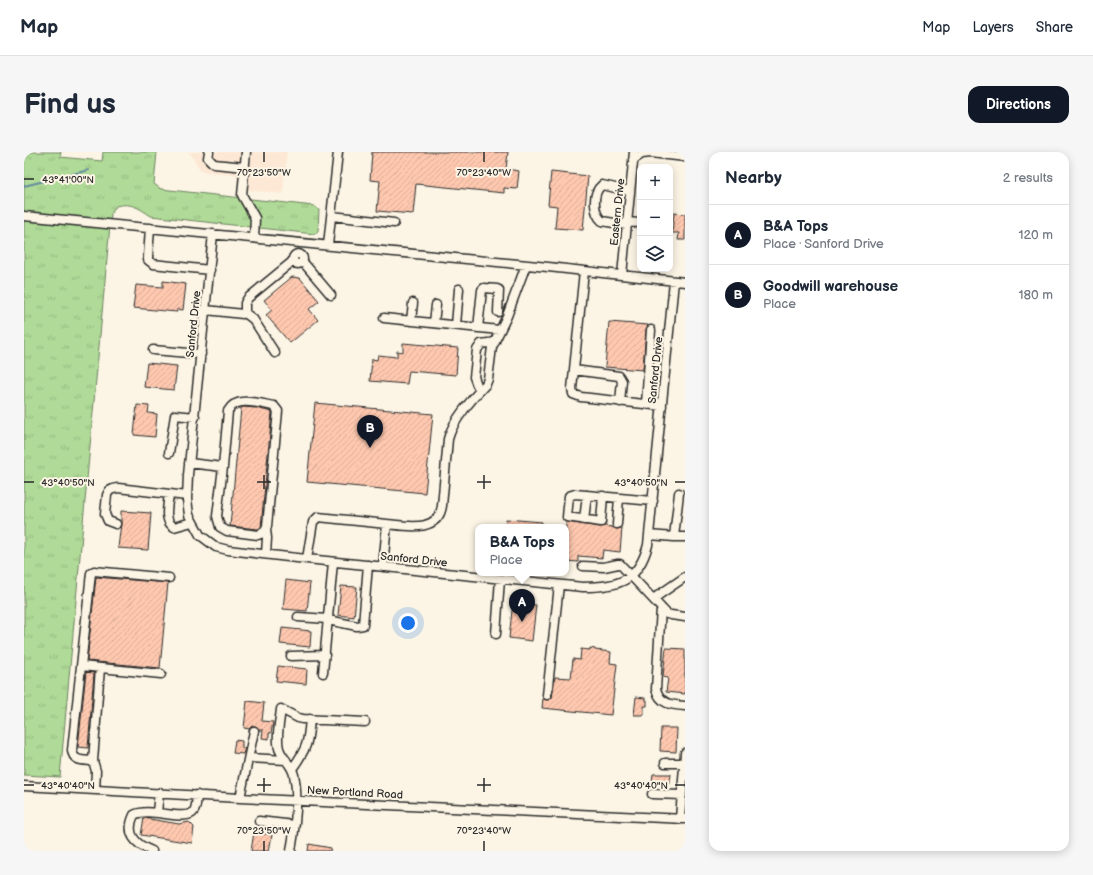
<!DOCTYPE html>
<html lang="en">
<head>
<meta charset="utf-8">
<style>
	body { margin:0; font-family:"Balsamiq Sans",sans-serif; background:#f6f6f7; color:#1f2937 }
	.controls { position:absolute; right:12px; top:12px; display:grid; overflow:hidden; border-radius:8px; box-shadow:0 2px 10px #0003 }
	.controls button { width:36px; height:36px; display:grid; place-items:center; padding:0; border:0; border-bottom:1px solid #e0e1e3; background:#fff; color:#1f2937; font:20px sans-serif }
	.you { position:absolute; left:384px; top:471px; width:14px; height:14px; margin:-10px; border:3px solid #fff; border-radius:50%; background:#1a73e8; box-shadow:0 0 0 6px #1a73e833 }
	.badge { display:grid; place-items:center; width:26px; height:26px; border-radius:50%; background:#111827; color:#fff; font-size:13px; font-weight:700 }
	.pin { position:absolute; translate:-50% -33px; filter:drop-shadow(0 1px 2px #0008) }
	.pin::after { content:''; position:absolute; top:21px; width:14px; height:12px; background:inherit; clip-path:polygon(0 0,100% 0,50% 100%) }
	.popup { position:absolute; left:451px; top:372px; width:94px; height:52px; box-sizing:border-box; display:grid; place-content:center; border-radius:8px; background:#fff; filter:drop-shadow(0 1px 3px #0005); font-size:13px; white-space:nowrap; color:#747a83 }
	.popup b { font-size:15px; color:#1f2937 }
	.popup::after { content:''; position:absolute; left:50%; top:100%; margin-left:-8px; border:8px solid transparent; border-top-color:#fff }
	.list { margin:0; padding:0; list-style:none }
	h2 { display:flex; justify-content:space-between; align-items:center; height:52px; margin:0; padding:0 16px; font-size:17px }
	h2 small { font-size:13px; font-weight:400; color:#747a83 }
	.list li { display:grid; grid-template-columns:26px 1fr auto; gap:12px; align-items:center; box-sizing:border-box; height:60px; padding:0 16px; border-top:1px solid #e0e1e3 }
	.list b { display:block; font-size:15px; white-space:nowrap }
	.list p { margin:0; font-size:13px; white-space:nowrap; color:#747a83 }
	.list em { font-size:13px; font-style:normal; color:#747a83 }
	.icon { flex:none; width:22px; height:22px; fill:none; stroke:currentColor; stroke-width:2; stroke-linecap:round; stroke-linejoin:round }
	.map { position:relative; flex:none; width:661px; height:699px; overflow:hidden; border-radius:12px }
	header { display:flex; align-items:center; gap:24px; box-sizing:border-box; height:56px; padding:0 20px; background:#fff; border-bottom:1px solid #e0e1e3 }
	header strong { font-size:19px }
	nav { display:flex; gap:22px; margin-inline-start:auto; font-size:14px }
	.intro { display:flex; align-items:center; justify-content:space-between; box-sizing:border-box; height:96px; padding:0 24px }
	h1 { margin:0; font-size:28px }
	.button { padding:10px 18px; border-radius:12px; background:#111827; color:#fff; font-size:14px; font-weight:700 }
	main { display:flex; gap:24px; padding:0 24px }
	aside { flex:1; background:#fff; border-radius:12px; box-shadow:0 2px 10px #0003 }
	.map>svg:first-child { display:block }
</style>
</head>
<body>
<header>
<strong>Map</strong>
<nav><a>Map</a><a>Layers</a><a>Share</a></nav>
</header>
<div class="intro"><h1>Find us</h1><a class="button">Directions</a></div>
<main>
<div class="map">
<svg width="661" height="699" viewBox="0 0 661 699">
	<defs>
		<pattern id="grass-tufts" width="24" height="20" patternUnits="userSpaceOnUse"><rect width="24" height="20" fill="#afda97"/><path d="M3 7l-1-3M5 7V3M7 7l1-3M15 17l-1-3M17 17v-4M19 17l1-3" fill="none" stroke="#97bb82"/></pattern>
		<pattern id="building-hatch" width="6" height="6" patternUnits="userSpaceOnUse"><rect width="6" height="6" fill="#fec8af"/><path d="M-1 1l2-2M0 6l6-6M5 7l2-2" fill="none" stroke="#daac97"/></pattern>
	</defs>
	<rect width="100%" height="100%" fill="#fcf5e5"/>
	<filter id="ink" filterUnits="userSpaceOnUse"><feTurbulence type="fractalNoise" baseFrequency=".025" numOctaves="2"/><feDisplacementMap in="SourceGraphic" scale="8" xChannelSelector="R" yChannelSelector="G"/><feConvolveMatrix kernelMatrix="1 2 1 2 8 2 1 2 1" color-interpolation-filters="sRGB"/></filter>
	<g filter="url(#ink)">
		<path fill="#fde8d5" d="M165,0h98l-4,42 -36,-4v-5l-10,-1 1,-8 -37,-5z"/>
		<path fill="url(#grass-tufts)" stroke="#6d8261" d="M0,0h37l-1,5 42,4 1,-9h54l-3,32 7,5 153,17 5,4 -1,22 -4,2 -163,-18c-12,-8 -20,-14 -35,-10l-5,8 -51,563 -36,-2z"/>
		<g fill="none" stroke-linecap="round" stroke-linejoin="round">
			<path stroke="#638a9e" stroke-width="2" d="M0,34l65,-16"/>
		</g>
		<path fill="url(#building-hatch)" stroke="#2b2b2b" d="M348,0h136l-2,17 13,2 -2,18 -13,-1v5l-88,-9 -3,30 -36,-3 3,-30 -10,-1z
			M527,20l37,4 -5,54 -28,-2 2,-22 -9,-1z
			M650,61l11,1v26h-7l1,-7h-7z
			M268,125l8,1 19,23 -10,8 9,11 -28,23 -24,-28 6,-5 -8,-10z
			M139,129l23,3 -3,26 -6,-1v3l-44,-4 3,-23 27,2z
			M585,170l39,3 -2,5 -3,40 -38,-3z
			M379,191l55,5 -2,27 -47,-4 -2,13 -37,-3 2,-22 5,1 1,-5 19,2v-6l6,1z
			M123,211l30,3 -3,24 -30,-3z
			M291,251l118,11 -8,79 -118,-11z
			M113,253l12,1 -1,7 9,1 -2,23 -21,-2z
			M219,255l13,1 16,4 -11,115 -3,2 -28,-3 11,-118z
			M97,359l30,2 -3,37 -30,-2 3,-25z
			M482,367l36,3 -1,5h-36z
			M542,370l34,5 5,-1 7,1 4,2 6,-1 -2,24 -17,-2 -1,8 -24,-2v6l-12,-1z
			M72,425l72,6 -8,85 -73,-7z
			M262,428l24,3 -3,28 -24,-2z
			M317,434l16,1 -3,30 -16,-2z
			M489,450l23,3 -4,36 -23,-3z
			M258,476l29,3 -1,16 -30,-3z
			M566,496l5,1v1l16,2 -1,11 7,1 -6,51 -69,-7 1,-10 4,2 5,-2 3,-21 16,1 2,-19 7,1 1,-11 9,1z
			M642,496l19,1v45l-19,-2 2,-14 -5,-1z
			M254,514l29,3 -1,15 -30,-3z
			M62,520l8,1 -6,75 -10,-1z
			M612,545l9,1v2h2v6h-3v9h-10z
			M223,549l17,2 -2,18 11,1 -2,11h-2v6l-7,-1 1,-8h-4l-4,-4h-3l-3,3 -5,-1z
			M637,576h16l-1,24 -16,-1z
			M211,588l7,1v7h3l-2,6 -10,-1z
			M629,622h18l-1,9 -18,-1z
			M120,666l35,6 10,-2 5,5 -2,16 -51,-8z
			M230,680l18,3 -3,16h-18z
			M285,692l22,4 -1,3h-22z"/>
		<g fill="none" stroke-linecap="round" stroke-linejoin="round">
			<g stroke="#2b2b2b" stroke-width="11">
				<path id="minor" d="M185,0l-1,6 6,6 31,3
					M222,0l-4,43 13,23 -1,20
					M609,8l9,-6 9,-1 34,4
					M0,64l524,51 137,15
					M308,64l62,7
					M603,70l13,1
					M602,73l-24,-4c-9,-8 -10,-28 0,-36l27,6
					M126,76l-2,29v3l5,4 57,6
					M189,82l-25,241 -1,24 2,16 11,20 16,12 12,3 69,8 286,29c35,0 55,-5 65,-42l26,-264
					M304,93l10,-93
					M269 107a5 5 0 1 1 10 0a5 5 0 1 1-10 0Z
					M279,110l28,33
					M560,119l-12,118 1,5 8,3 81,9
					M598,123l12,-123
					M182,158l37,4 2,-1v-10l3,-5 45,-37
					M221,161l8,6 22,34
					M360,166l115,12
					M387,169l2,-18
					M410,171l2,-18
					M432,173l3,-36
					M454,176l4,-38 2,-2 13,1 2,1 -1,22
					M129,198l48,4
					M550,218l45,6 3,5 -2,21
					M456,238l-3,-5 -3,-8 3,-27 4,-6 14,-2
					M622,252l5,-74
					M145,301l6,-38 20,2
					M165,311l34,4 5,-56c8,-16 33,-7 46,-5l4,5 -11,115c-1,6 -4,7 -9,9l-31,-4 -7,-4 -3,-11 6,-49
					M145,342c-1,11 -6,27 5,33l18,-5
					M579,344l-2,26 -34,-5 2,-21 6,-2 78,7
					M560,368l3,-25
					M92,372l-8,-3 -3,-7 2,-19 2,-4 4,-2 5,-1 69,8
					M363,372c20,2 51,9 55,-18l6,-67c5,-19 24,-40 38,-55l2,-5 4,-32 15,-31 19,-51
					M593,372l2,-26
					M625,383l25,2 5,-44
					M650,385h11
					M242,402l1,-16 -1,-8
					M283,407l6,-37 5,-5 69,7 -4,43
					M559,414l21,1 14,-3h2l47,50 4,1 14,2
					M629,447l32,-22
					M637,456l-5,81c4,15 15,16 29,17
					M274,465l30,2
					M304,468l29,6 6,-1 5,-60
					M472,482l4,-55
					M267,504l34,-1
					M57,514l80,8
					M299,521l10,-111
					M523,543l12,-110
					M225,606l37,2
					M69,609c-9,-1 -20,1 -21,-11l19,-177 3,-2 75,7
					M641,611h19
					M268,617c15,-21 16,-25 18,-50
					M0,634l216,12 445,21
					M71,638l1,-19 -3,-10 7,-93
					M628,642l30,1
					M216,646l14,-67
					M133,660l2,-19
					M656,667l5,-66
					M235,669l35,4
					M128,699c-17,-7 -27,-17 -18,-36 15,-9 53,8 60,-4 3,-5 2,-10 3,-16
					M267,699c4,-23 8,-54 3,-76 -2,-10 -10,-15 -14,-24 -5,-10 0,-31 1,-42l17,9 5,1 62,3"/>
			</g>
			<use href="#minor" stroke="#fcf5e5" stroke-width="8"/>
		</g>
	</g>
	<path fill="none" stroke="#2b2b2b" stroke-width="1.5" d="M240,0v10M460,0v10M0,27h10M240,323v14M460,323v14M0,330h10M233,330h14M453,330h14M651,330h10M240,626v14M460,626v14M0,633h10M233,633h14M453,633h14M651,633h10M240,689v10M460,689v10"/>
	<g text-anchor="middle" stroke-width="4" stroke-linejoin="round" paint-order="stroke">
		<g font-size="11" fill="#2b2b2b" stroke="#fcf5e5">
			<text transform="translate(593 60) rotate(-84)" y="4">Eastern Drive</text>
			<text transform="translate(169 172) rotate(-84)" y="4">Sanford Drive</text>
			<text transform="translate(631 218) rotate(-84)" y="4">Sanford Drive</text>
			<text transform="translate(390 407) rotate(6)" y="4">Sanford Drive</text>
			<text transform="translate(331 640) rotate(3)" y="4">New Portland Road</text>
		</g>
	</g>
	<g font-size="10" text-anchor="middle" fill="#2b2b2b" stroke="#fcf5e5" stroke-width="4" stroke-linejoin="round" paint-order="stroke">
		<text x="240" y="24">70°23'50"W</text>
		<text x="460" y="24">70°23'40"W</text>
		<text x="44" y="31">43°41'00"N</text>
		<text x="44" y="334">43°40'50"N</text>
		<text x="617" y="334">43°40'50"N</text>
		<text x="44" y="637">43°40'40"N</text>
		<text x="617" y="637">43°40'40"N</text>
		<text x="240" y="682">70°23'50"W</text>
		<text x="460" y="682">70°23'40"W</text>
	</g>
</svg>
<div class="controls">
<button>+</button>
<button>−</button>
<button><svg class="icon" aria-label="layers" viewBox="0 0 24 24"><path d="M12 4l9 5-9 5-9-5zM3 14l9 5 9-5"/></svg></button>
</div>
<div class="you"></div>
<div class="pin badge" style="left:498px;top:470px">A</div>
<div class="popup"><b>B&amp;A Tops</b>Place</div>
<div class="pin badge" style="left:346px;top:296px">B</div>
</div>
<aside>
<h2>Nearby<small>2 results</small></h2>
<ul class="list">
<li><span class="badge">A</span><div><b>B&amp;A Tops</b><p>Place · Sanford Drive</p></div><em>120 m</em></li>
<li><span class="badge">B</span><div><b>Goodwill warehouse</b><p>Place</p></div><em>180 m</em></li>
</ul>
</aside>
</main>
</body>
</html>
